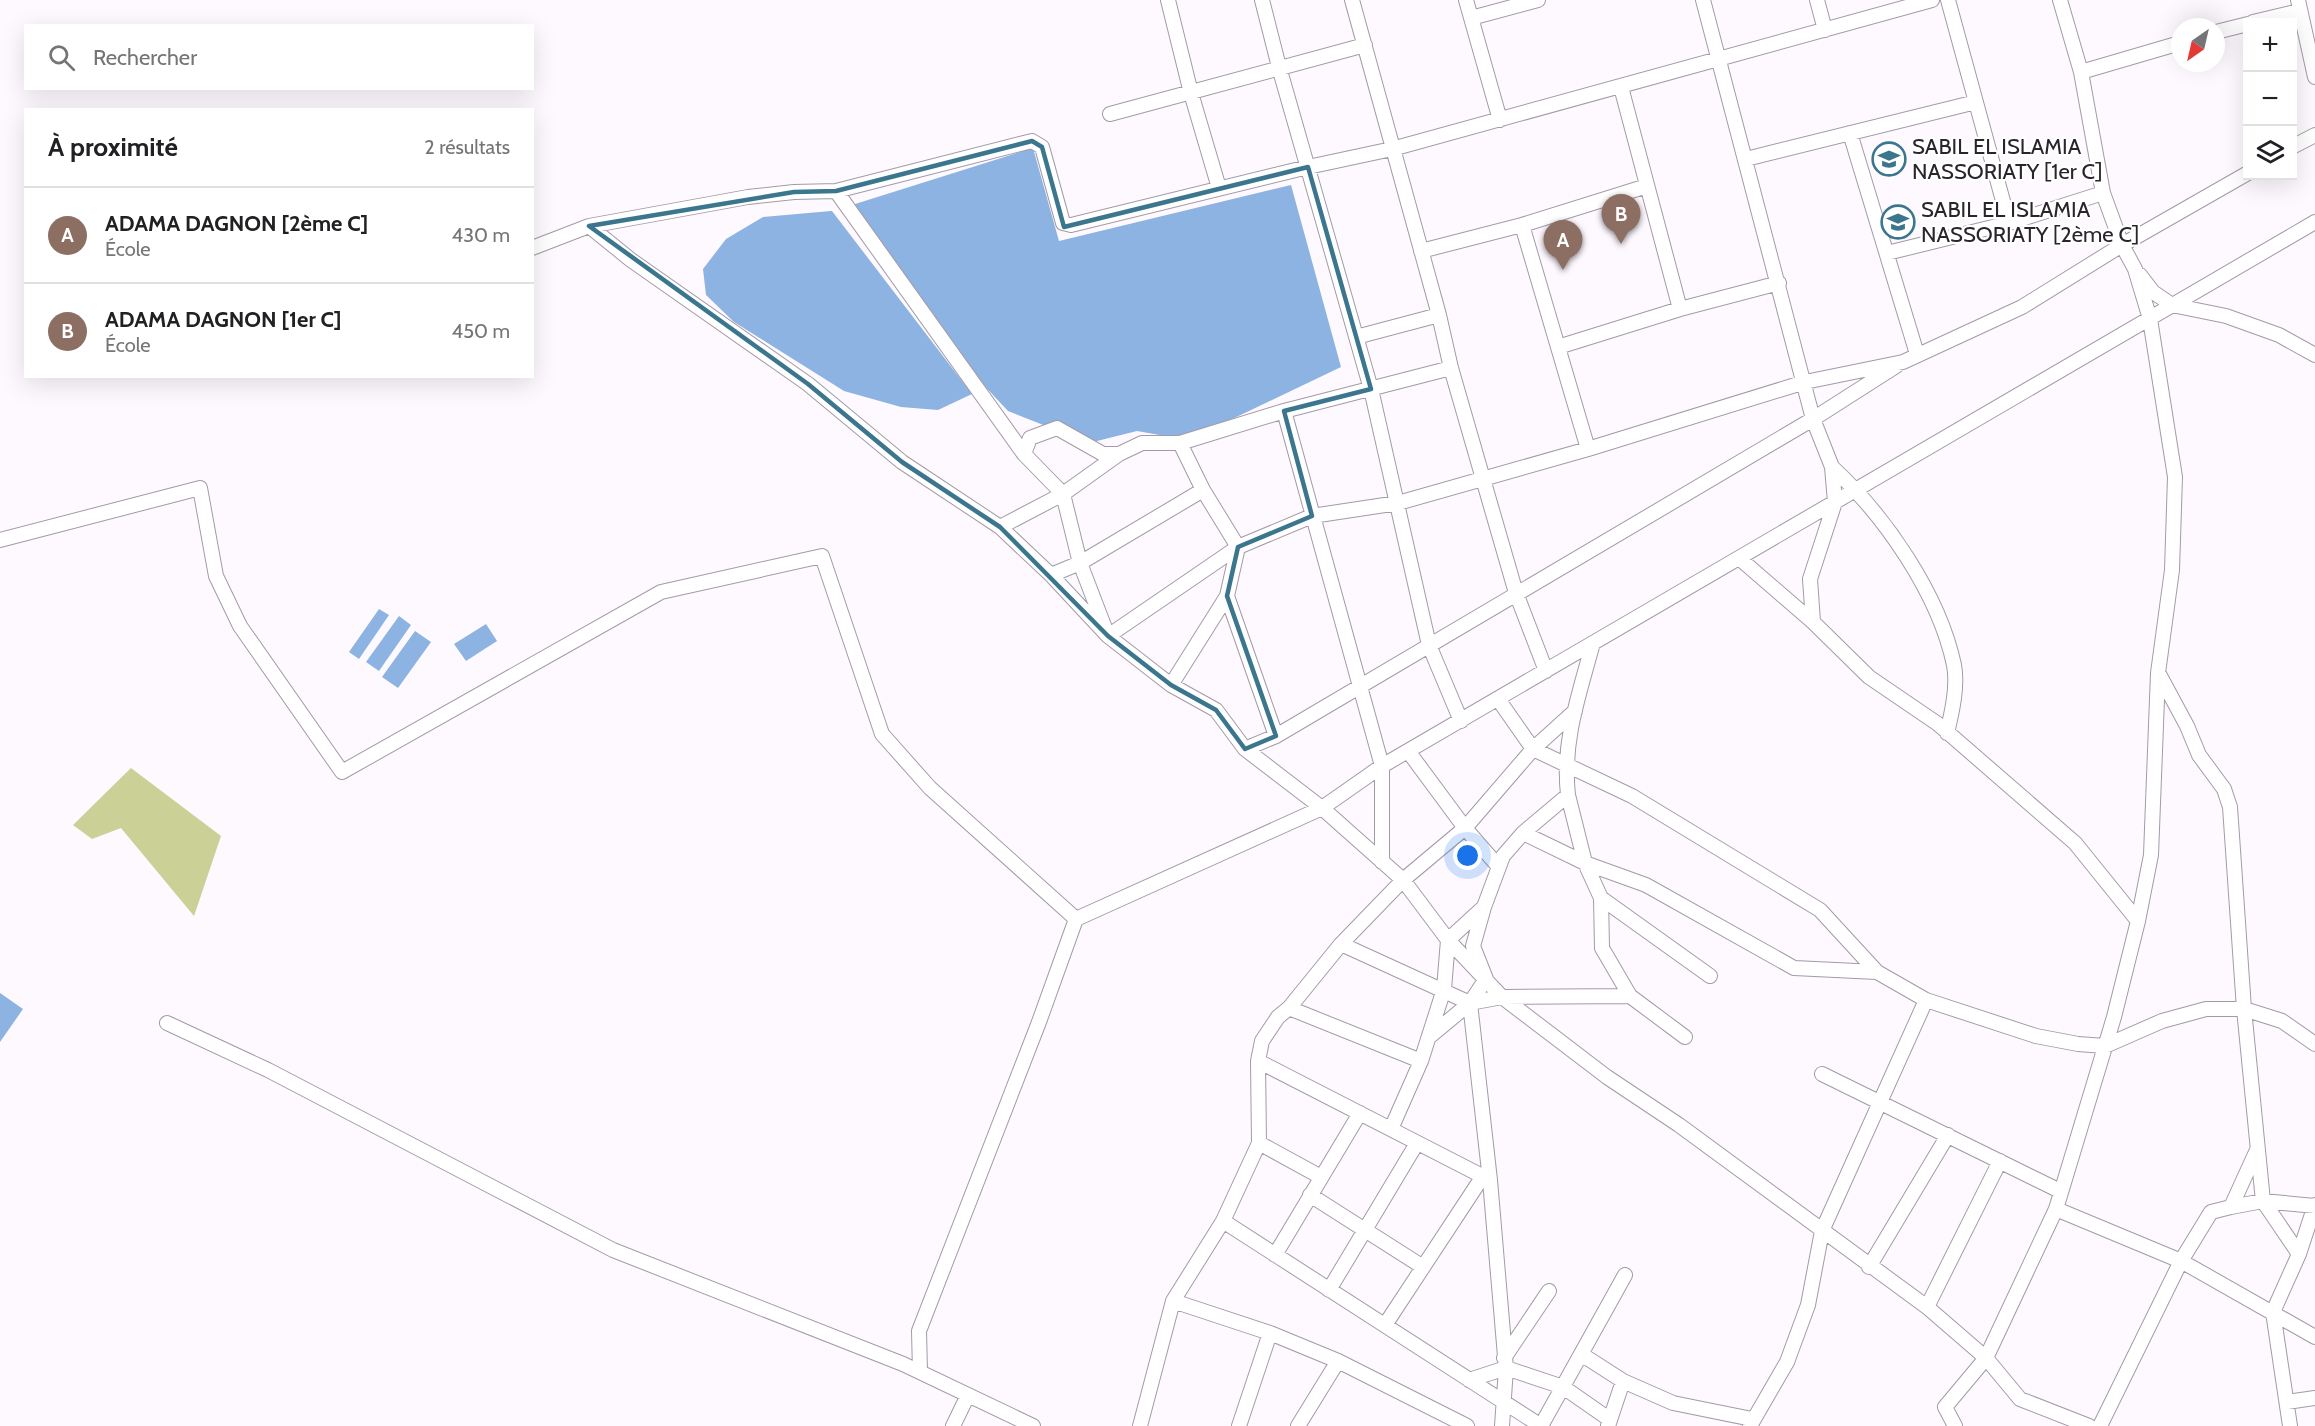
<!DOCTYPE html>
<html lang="fr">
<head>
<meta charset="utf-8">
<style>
	body { margin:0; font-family:Cabin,sans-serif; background:#f2f2f2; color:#202124 }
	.controls { position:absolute; right:18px; top:18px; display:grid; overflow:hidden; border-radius:0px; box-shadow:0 6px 24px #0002 }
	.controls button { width:54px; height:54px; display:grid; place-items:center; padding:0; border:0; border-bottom:2px solid #e0e0e0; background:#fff; color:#202124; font:30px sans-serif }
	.compass { position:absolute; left:2171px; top:18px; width:54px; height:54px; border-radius:50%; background:#fff; box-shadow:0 6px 24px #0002; rotate:214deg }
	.you { position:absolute; left:1468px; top:856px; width:21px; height:21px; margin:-15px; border:4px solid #fff; border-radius:50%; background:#1a73e8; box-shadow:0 0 0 9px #1a73e833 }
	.badge { display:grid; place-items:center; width:39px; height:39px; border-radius:50%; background:#b45309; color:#fff; font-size:20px; font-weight:700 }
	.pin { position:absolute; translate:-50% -50px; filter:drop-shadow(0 2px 3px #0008) }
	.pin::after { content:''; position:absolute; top:32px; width:21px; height:18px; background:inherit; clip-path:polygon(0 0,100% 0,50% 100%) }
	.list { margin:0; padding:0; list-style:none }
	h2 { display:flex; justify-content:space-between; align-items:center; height:78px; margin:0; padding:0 24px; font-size:26px }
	h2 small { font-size:20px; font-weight:400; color:#757577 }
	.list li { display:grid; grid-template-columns:39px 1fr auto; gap:18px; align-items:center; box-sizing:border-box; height:96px; padding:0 24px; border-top:2px solid #e0e0e0 }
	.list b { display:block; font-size:22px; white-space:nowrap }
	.list p { margin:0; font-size:20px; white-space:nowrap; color:#757577 }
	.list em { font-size:20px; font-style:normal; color:#757577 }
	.icon { flex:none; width:33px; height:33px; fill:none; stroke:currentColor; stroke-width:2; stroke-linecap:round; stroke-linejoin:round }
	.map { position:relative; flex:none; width:2315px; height:1426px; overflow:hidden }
	.search { position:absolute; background:#fff; box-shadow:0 6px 24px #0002; left:24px; top:24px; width:510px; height:66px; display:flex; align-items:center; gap:15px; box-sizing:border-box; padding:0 21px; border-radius:0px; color:#757577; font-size:22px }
	.panel { position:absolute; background:#fff; box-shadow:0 6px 24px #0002; left:24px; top:108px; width:510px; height:270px; border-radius:0px }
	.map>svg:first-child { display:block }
</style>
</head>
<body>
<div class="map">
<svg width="2315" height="1426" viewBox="0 0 2315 1426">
	<rect width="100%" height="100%" fill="#fdf9ff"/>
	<path fill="#cbd096" d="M131,768l90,68 -27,80 -73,-88 -29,11 -19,-14z"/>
	<path fill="#8cb3e1" d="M1033,148l26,93 232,-56 50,182 -153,73 -51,-9 -48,12 -81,-32 -29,-31 -127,-175z
		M831,211h1l140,183 -34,16 -37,-3 -57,-16 -110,-69 -28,-27 -3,-26 23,-30 37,-22z
		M379,609l10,6 -30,44 -10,-7z
		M399,616l12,9 -32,46 -13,-9z
		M486,624l11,17 -31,20 -12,-17z
		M415,631l16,11 -33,46 -16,-11z
		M0,993l23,16 -23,33z"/>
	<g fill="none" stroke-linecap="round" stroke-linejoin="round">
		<g stroke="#a49aa7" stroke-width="16">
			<path id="minor" d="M1168,0l23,93 28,95
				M1262,0l17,67 92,322 58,256 32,76
				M1352,0l87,315 12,53 65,225 30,78
				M1466,0l34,120
				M1703,0l110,419 19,48 3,35 -25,77 3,43
				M1817,0l8,30
				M1948,0l61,223
				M2298,0l17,77
				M1471,18l67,-18
				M2253,22l47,-11
				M2216,32l32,-8
				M2081,72l99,-29
				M1621,87l59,222
				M1110,114l255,-69
				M1850,133l67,221
				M2292,147l23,-12
				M1746,159l230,-57
				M836,191l188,263 39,40 17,69 28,73 130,-89 74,-31 86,-13 190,-54 217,-67 98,-20 119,-55 100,-62 126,-72
				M1522,225l66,224
				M589,226l42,34 177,124 94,78 98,65 51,48 57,61 63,49 45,25 29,39 77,59 81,72 45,60 54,57 105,80 72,48 248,182 59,51 34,41 69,27
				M532,248l57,-22 159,-29 46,-5 42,-1 196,-50 10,6 21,76 8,2 237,-58 84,-18 540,-149
				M1421,251l101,-26 125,-39
				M1887,253l122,-30 94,-30
				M2140,275l13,17 19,13 54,11 53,19 36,20
				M1356,337l83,-22
				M1558,347l122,-38 99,-26
				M1284,411l98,355v96
				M1024,454l6,-16 27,-10 46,26h16l23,-11h38l104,-32 167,-43
				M1832,467c53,49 107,127 122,198 4,21 -2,47 -7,68
				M1000,527l63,-33 56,-40
				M0,540l200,-52 16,88 24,50 102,146 319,-180 161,-36 60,178 48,54 146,131 -37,103 -120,309 1,41
				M1739,558l74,64 56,55 69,47 137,119 63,78
				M1051,575l29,-12 123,-73
				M1227,596l49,140
				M2159,674l28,52 12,29 25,34 6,18 14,202 19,192 36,53 -26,58 17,114
				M1171,685l56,-89 11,-49 -35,-57 -23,-47
				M1498,699l35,50 99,47 188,114 57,62 49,28 110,36 42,8 27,2 57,-25 44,-12h38l38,12 33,23
				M1245,749l31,-13 537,-317 83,-53
				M1408,751l57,77 33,38
				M1568,795l17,68 16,35 1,50 28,48 55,41
				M1523,833l62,30 61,22 148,83 83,4
				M1601,898l109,78
				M1484,907l-11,39 13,33 -16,24 20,177 16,188 -4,58
				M1076,919l246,-111 60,-42 933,-544
				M1341,944l129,59
				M1289,1008l132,53
				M167,1023l101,47 345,180 290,114 130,62
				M1429,1037l41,-34 32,-6 128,-1
				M1258,1061l232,119
				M1822,1074l238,117
				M1391,1129l30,-68 23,-72 4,-49 36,-33 19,-51 20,-23 45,-38c-6,-54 11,-100 25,-152
				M1259,1143l62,34
				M1310,1195l113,72
				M2231,1207l32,-6 52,5
				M2056,1209l125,52 134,76
				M1223,1221l318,205 84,-151
				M2299,1254l16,-49
				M1275,1255l85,-142
				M1869,1267l79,-132
				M1329,1290l88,-147
				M1173,1301l97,32 68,28 129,65
				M1927,1307l73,-146
				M1385,1325l98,-149
				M1581,1354l42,27 50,22 79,16
				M1504,1358l45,-67
				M1469,1380l37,-12 57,19 46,32
				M2287,1402l28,-4
				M953,1426l15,-31
				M1140,1426l33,-125 50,-80 36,-78 -1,-82 4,-20 16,-24 11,-9 52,-64 62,-64 62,-52 68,-79 42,-38
				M1239,1426l31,-93
				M1298,1426l40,-65
				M1608,1426l15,-45
				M1750,1426l37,-64 21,-57 14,-74 104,-231
				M1955,1426l-10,-19 41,-49 70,-149 58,-192 24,-96 13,-66 7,-182 14,-103 3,-93 -25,-158 -15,-50 -13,-24 -19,-52 -22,-121 -21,-72
				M2100,1426l81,-165 30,-49 20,-5 26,-57"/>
		</g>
		<use href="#minor" stroke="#fff" stroke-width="14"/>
	</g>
	<path fill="none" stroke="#3b768e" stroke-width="4.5" stroke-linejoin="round" d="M1032,141l10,6 22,80 244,-60 63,222 -87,22 28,105 -74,31 -11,49 49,140 -31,13 -29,-39 -45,-25 -63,-49 -108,-109 -98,-65 -94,-78 -219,-158 205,-34 42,-1z"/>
	<defs>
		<g id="school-ring" transform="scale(1.725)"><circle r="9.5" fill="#fff" stroke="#3b768e" stroke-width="1.5"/><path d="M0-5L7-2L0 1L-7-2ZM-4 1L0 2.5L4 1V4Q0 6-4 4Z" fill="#3b768e"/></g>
	</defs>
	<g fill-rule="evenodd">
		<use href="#school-ring" x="1889" y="159"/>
		<use href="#school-ring" x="1898" y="222"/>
	</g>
	<g text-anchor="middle" stroke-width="4.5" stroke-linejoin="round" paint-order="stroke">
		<g font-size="22" fill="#29252a" stroke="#fff" text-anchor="start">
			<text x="1912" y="154">SABIL EL ISLAMIA<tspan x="1912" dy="25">NASSORIATY [1er C]</tspan></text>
			<text x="1921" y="217">SABIL EL ISLAMIA<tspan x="1921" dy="25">NASSORIATY [2ème C]</tspan></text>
		</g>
	</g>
</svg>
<div class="controls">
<button>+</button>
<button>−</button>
<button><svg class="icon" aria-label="layers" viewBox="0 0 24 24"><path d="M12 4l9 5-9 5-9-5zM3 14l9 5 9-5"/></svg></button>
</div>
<svg class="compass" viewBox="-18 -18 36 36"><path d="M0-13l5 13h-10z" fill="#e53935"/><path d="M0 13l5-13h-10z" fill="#757577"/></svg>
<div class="you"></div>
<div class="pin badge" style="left:1563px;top:270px;background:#8d6e63">A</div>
<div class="pin badge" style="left:1621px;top:244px;background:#8d6e63">B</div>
<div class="search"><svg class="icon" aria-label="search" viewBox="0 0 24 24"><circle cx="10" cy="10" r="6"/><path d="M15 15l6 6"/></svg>Rechercher</div>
<section class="panel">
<h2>À proximité<small>2 résultats</small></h2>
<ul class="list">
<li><span class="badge" style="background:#8d6e63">A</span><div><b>ADAMA DAGNON [2ème C]</b><p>École</p></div><em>430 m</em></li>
<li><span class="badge" style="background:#8d6e63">B</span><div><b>ADAMA DAGNON [1er C]</b><p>École</p></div><em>450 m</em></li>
</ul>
</section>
</div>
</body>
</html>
